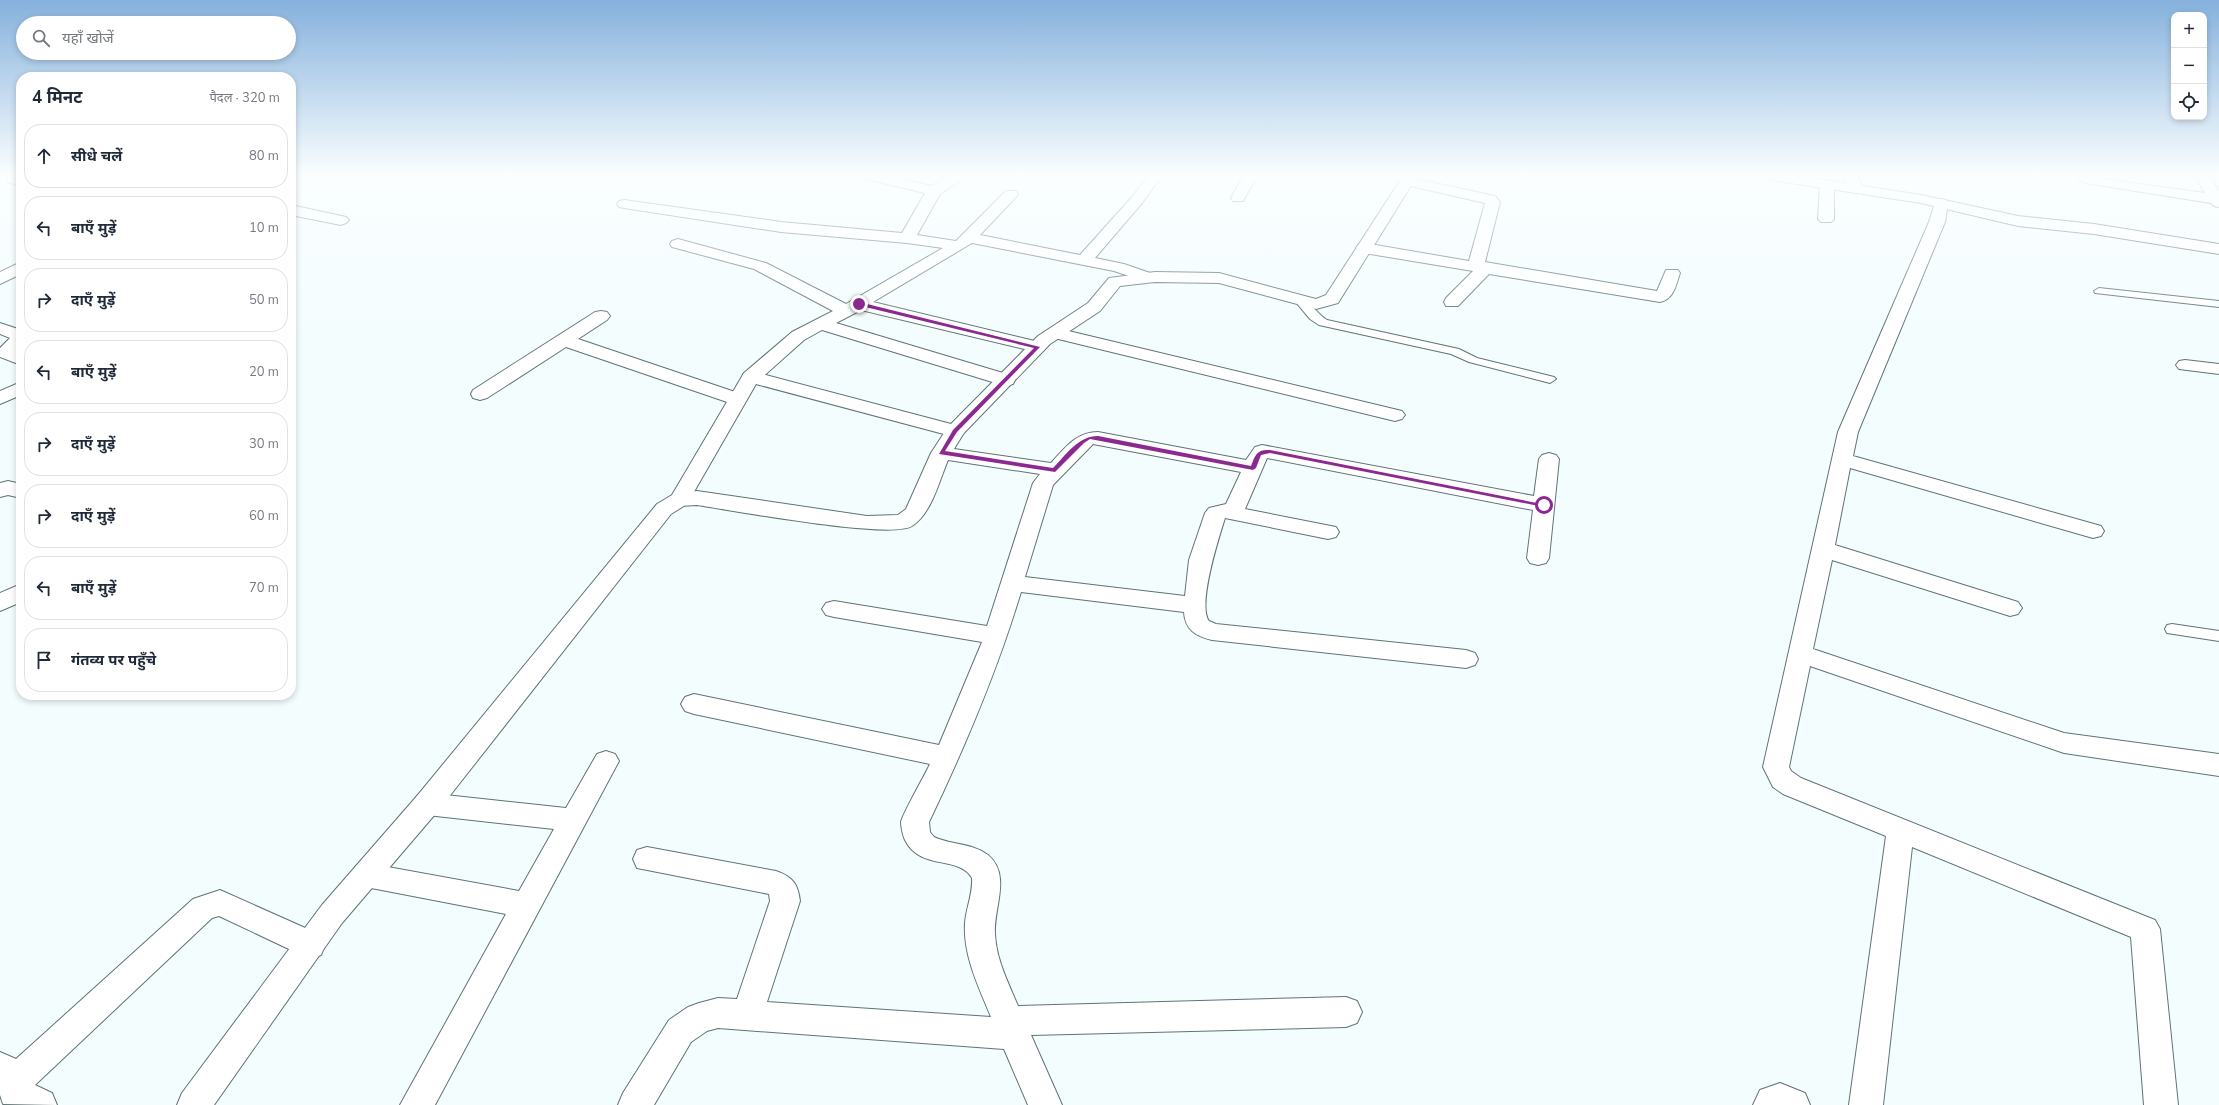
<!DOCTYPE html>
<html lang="hi">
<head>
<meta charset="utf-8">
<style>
	body { margin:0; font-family:"Nunito Sans","Noto Sans Devanagari",sans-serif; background:#f2f2f3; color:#1f2937 }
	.controls { position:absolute; right:12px; top:12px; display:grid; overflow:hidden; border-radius:8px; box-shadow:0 2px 6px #0003 }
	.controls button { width:36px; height:36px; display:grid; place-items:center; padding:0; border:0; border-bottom:1px solid #e0e1e3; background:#fff; color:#1f2937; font:20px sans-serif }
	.stop { position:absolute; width:12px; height:12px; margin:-9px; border:3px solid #8c2991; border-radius:50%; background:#fff }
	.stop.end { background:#8c2991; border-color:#fff; box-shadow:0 1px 4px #0008 }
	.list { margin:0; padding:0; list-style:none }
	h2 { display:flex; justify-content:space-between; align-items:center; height:52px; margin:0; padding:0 16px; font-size:17px }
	h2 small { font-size:13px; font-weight:400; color:#747a83 }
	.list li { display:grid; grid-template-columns:26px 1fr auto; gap:12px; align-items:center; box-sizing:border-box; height:64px; margin:0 8px 8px; padding:0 8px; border:1px solid #e0e1e3; border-radius:16px }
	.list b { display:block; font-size:15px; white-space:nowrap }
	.list em { font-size:13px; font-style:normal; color:#747a83 }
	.icon { flex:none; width:22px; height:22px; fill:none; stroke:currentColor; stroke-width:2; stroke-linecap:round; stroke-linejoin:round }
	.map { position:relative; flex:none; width:2219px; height:1105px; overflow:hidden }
	.search { position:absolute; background:#fff; box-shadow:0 2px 6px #0003; left:16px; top:16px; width:280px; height:44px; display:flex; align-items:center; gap:10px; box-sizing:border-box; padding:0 14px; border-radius:22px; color:#747a83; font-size:15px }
	.panel { position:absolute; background:#fff; box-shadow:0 2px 6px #0003; left:16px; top:72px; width:280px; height:628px; border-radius:16px }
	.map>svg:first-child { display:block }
</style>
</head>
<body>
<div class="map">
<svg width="2219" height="1105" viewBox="0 0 2219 1105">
	<rect width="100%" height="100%" fill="#f4fdfe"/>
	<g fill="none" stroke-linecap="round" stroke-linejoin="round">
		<g stroke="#5f7375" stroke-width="2">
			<path id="service" d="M2099,288l120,13v6l-124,-14 -1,-2z
				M1300,298c9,2 18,17 27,22l132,29 18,9 77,19 2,2 -6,4 -81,-21 -18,-8 -132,-29 -9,-6 -15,-18z
				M2172,624l47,7v10l-52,-8 -2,-4 2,-4z"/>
		</g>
		<g stroke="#5f7375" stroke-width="2">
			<path id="minor" d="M14,176l7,1v8l-12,-2 -2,-3z
				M864,176h24l44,10 16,-10h17l-2,3 -23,15 -23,41 39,6 50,-50h10l2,3 -2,3 -36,38 100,20 52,-58 16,-21h14l-20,27 -47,55 29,6 29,10 2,3 -2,3 -6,2 -33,-11 -142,-28 -99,59 170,41 3,4 -3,4 -6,1 -176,-42 -25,13 177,53 2,4 -2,4 -7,2 -7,-2 -177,-54 -18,10 -46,41 -7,2 -7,-2 -2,-4 2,-4 48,-41 41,-21 -79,-42 -82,-22 -2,-3 2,-3 6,-2 88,24 80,41 97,-56 -36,-5 -126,-11 -157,-24 -5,-1 -2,-3 2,-3 5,-1 157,22 121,11 23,-40 -59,-14z
				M1243,176h14l-14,25h-10l-2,-3z
				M1844,176h14l5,13 -2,3h-10z
				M2081,176l124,17 -10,-17h14l10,15v16l-5,-1 -3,-3 -126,-20 -7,-4z
				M1407,177l83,18 5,1 5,6 -15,60 172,29 9,-21h12l2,3c-4,12 -6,26 -20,29l-171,-28 -31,32h-12l-2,-4 2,-4 27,-27 -109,-18 -6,-2 -2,-3 2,-3 6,-2 105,18 16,-58 -83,-19 -2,-3z
				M1827,181l5,1 2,3v34l-3,3h-10l-3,-3 2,-34 2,-3z
				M1941,199l5,1 2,3 -3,19 -87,210 -5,24 248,70 3,5 -3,5 -8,2 -243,-70 -15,77 183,57 4,6 -4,6 -8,2 -178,-56 -19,89 251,84 155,21v22l-155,-23 -254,-87 -21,101 2,4 10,7 354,142 5,9 18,176h-34l-13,-168 -219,-90 -29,258h-34l37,-269 -103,-42 -10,-7 -10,-20 75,-335 91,-210 7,-22z
				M291,205l55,12 3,3 -3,3 -5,2 -50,-10z
				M21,262v12l-21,10v-12z
				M601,311l6,1 3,4 -3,4 -29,19 166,56 2,4 -2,4 -7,2 -7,-2 -164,-56 -79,51 -7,2 -7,-2 -2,-4 2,-4 122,-78z
				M0,323l21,7v17l-4,5 4,1v12l-21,-8v-9l10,-10 -10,-4z
				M1056,328l346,83 3,4 -3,4 -7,2 -345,-84 -3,-4 3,-4z
				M2185,360l34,4v10l-40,-5 -3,-4 3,-4z
				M21,382v13l-21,9v-13z
				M955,425l7,2 3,4 -11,18 97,14c14,-15 25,-31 47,-31l148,28 9,-13 7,-2 272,51 5,-37 3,-4 7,-2 7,2 3,4 -10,99 -3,5 -8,2 -8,-2 -3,-5 6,-48 -266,-52 -22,51 91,18 3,5 -3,5 -8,2 -103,-21c-6,19 -28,87 -16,103l7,3 250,26 9,3 3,6 -3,6 -9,3 -254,-28c-16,-4 -27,-10 -28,-28l-163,-20c-24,79 -56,155 -92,230l1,10 4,5c17,8 38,6 54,18 24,20 5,54 7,79 1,25 13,48 23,72l328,-9 11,4 5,11 -5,11 -11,4 -315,8 31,70h-34l-24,-56 -286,-21 -11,3 -16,11 -37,63h-36l5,-12 46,-73 19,-13 11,-4 19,-5 19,1 33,-98 -1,-7 -132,-26 -4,-9 4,-9 10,-3 129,24c17,6 22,13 24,30l-33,101 224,15c-12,-30 -28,-61 -26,-94 1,-15 8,-29 7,-45 -13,-23 -52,-7 -67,-38 -2,-4 -4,-13 -4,-18 2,-9 24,-47 29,-58l-236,-50 -9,-3 -4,-7 4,-7 9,-3 245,51 43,-103 -148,-25 -8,-2 -4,-6 4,-6 8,-2 153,25 46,-143 7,-9 -92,-14c-9,21 -16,53 -36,66 -22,14 -181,-16 -215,-21l-17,1 -7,-2 -3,-5 3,-5 24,-3 170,25 31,-1 8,-6 25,-56 17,-26zM1093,444l148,28 -15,32 -17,4 -4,5 -16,47 -4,36 -160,-19 28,-92z
				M8,481l13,3v14l-13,-3 -8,2v-14z
				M21,584v18l-21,9v-18z
				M606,751l9,3 4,7 -184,344h-35l106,-191 -140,-27 -10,-3 -4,-9 4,-9 10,-3 153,28 35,-62 -127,-14 -10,-3 -4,-8 4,-8 10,-3 139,15 31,-54z
				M220,890l101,45 4,10 -4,10 -11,4 -91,-43 -7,2 -177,167 17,8 5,12 -54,-1 -3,-9v-43l16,7 177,-160z
				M1780,1083l25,10 5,12h-57l7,-15z"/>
		</g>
		<g stroke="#5f7375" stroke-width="2">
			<path id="tertiary" d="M1403,176h14l-79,127 -22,6 -97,-26 -64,-1 -35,4 -20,25 -50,33 -88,91 -7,2 -199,-53 -69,120 -16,10 -234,298 -95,111 -128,182h-37l5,-12 140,-188 95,-109 240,-292 15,-9 72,-122 7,-2 200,53 87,-88 50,-33 21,-25 46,-6 64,1 97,26 10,-4z
				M1765,176h33l123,19 97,21 76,8 125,20v10l-125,-20 -76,-8 -97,-23 -149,-23z"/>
		</g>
		<use href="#service" fill="#fff" fill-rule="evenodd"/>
		<use href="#minor" fill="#fff" fill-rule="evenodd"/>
		<use href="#tertiary" fill="#fff" fill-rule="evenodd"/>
	</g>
	<linearGradient id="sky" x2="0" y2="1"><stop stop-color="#85b1dd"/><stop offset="0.53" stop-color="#fafeff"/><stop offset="1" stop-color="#fafeff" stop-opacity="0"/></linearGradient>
	<rect width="2219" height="330" fill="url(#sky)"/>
	<path fill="#8c2991" d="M859,302l181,45 -83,85 -12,19 108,17c13,-13 25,-32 45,-32l153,30c4,-11 6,-17 19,-16l277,55 -3,2 -274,-54 -9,2 -5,13 -3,2 -163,-31 -6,4 -29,29 -116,-18 14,-24 81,-82 -177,-43z"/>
</svg>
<div class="controls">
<button>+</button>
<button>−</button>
<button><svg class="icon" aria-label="locate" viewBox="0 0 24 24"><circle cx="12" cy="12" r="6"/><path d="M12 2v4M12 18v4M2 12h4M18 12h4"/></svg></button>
</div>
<div class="stop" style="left:1544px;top:505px"></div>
<div class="stop end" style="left:859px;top:304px"></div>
<div class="search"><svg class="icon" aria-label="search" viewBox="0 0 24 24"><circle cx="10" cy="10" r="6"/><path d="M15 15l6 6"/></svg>यहाँ खोजें</div>
<section class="panel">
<h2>4 मिनट<small>पैदल · 320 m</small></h2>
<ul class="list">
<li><svg class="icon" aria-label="ahead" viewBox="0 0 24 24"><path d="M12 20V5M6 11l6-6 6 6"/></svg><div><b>सीधे चलें</b></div><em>80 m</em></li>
<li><svg class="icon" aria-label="left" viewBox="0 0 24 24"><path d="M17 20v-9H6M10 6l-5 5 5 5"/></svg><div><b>बाएँ मुड़ें</b></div><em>10 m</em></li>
<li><svg class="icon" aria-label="right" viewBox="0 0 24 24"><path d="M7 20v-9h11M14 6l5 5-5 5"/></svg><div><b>दाएँ मुड़ें</b></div><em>50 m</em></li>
<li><svg class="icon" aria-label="left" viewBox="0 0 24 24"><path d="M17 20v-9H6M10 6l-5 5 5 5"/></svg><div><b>बाएँ मुड़ें</b></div><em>20 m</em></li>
<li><svg class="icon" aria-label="right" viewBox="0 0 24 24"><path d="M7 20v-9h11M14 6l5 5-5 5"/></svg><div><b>दाएँ मुड़ें</b></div><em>30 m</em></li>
<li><svg class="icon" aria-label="right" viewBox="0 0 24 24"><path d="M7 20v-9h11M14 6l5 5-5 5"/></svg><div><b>दाएँ मुड़ें</b></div><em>60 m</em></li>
<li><svg class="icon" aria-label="left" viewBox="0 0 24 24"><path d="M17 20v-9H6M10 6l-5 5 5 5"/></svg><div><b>बाएँ मुड़ें</b></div><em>70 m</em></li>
<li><svg class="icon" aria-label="arrive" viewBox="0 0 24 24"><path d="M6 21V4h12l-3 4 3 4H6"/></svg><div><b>गंतव्य पर पहुँचे</b></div></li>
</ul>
</section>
</div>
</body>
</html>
